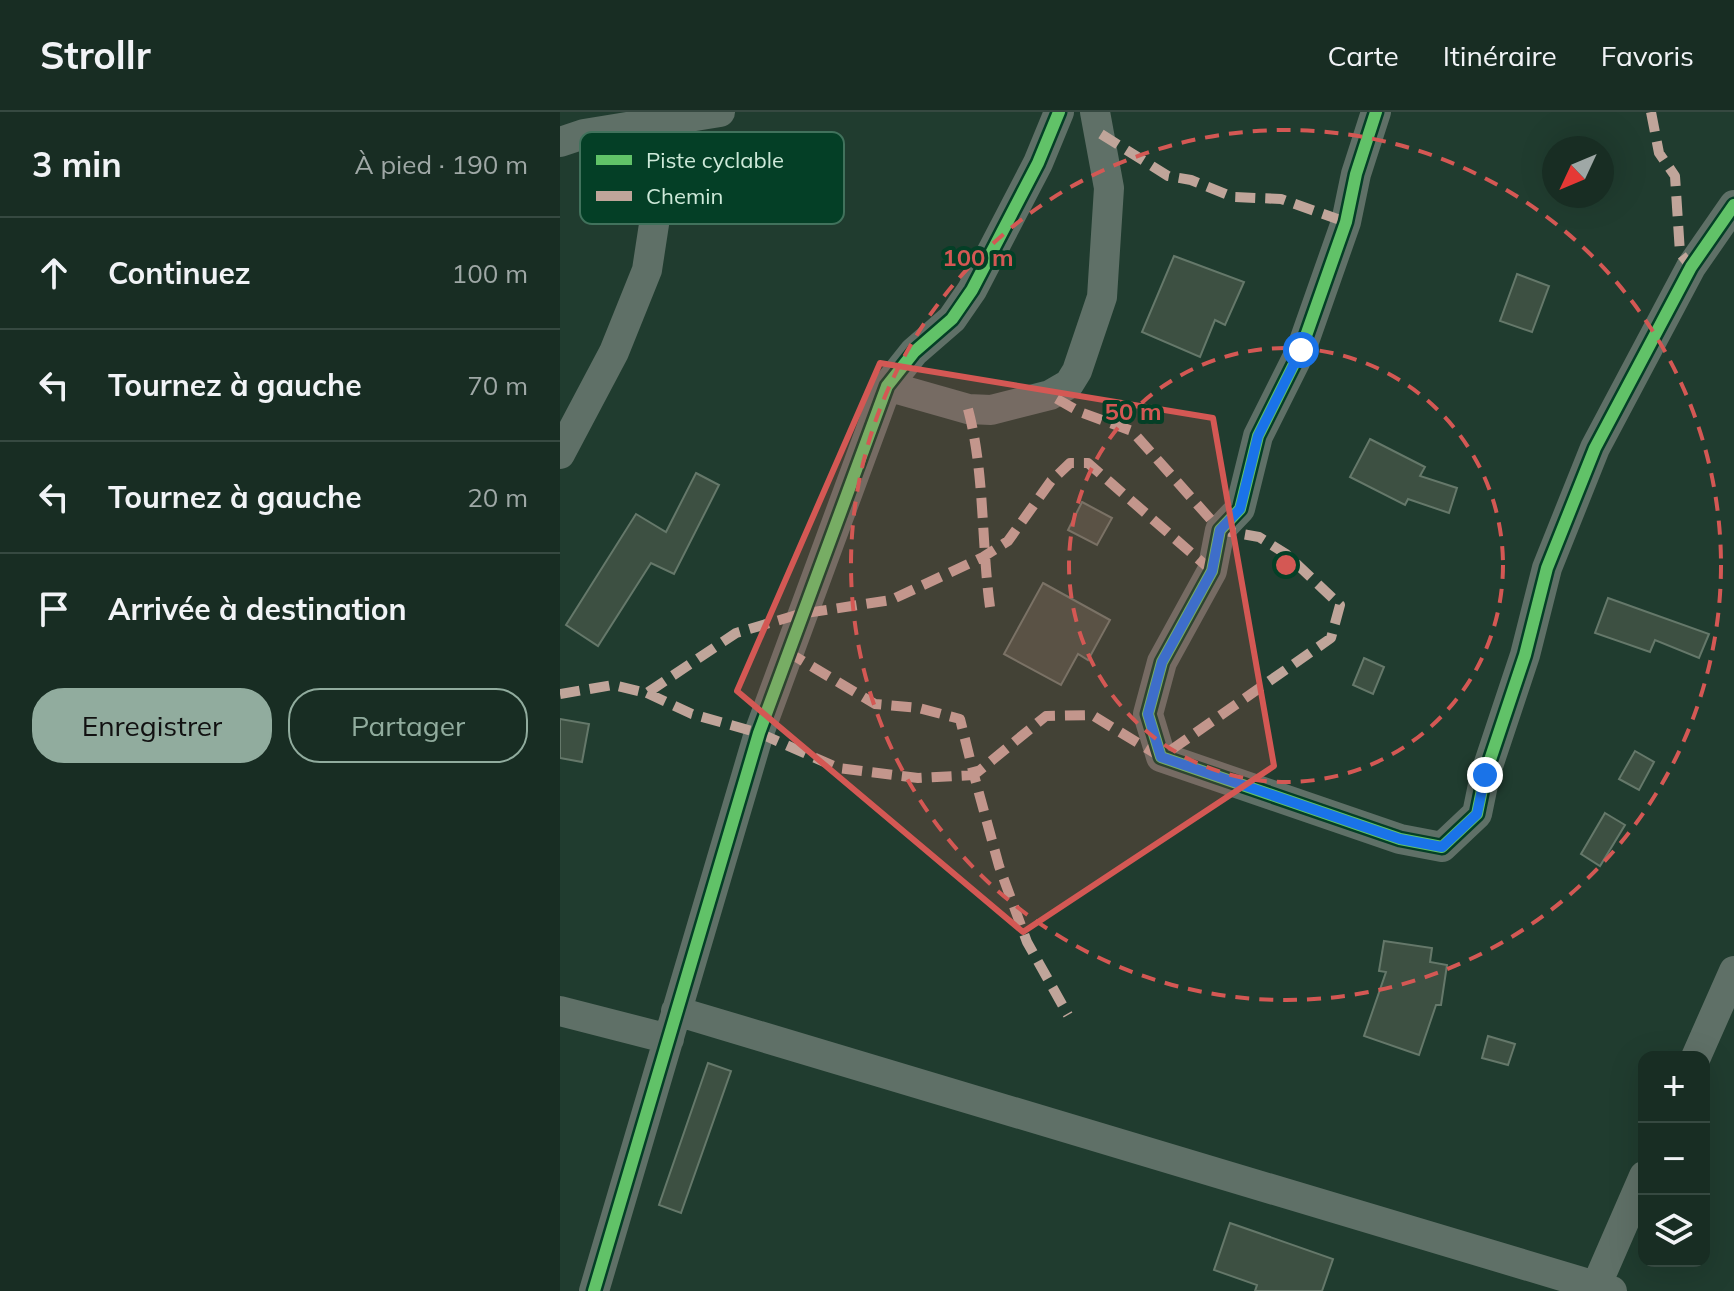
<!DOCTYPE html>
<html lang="fr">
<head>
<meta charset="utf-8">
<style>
	body { margin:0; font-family:Mulish,sans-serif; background:#21352b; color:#f1f3f6 }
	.controls { position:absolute; right:24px; bottom:24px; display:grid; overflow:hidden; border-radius:16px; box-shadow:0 8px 32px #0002 }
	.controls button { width:72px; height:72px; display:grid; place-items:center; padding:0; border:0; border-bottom:2px solid #364941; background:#182d23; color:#f1f3f6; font:40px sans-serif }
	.compass { position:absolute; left:982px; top:24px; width:72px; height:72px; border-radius:50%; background:#182d23; box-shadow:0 8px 32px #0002; rotate:226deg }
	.stop { position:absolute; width:24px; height:24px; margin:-18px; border:6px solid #1a73e8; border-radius:50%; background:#fff }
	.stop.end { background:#1a73e8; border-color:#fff; box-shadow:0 2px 8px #0008 }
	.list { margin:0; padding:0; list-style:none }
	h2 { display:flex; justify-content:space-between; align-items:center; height:104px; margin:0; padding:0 32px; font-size:34px }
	h2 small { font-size:26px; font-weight:400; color:#9fa8a6 }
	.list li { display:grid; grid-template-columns:52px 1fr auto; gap:24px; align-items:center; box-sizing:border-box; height:112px; padding:0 32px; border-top:2px solid #364941 }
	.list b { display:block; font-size:30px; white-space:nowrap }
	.list em { font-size:26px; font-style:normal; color:#9fa8a6 }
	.actions { display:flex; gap:16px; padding:24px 32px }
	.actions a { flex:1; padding:18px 0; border:2px solid #91ac9e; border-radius:32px; text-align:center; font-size:28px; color:#91ac9e }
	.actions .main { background:#91ac9e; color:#111 }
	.icon { flex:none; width:44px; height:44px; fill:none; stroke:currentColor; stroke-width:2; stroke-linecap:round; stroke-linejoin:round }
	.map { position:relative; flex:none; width:1174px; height:1179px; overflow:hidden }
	header { display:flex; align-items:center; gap:48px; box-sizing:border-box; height:112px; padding:0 40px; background:#182d23; border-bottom:2px solid #364941 }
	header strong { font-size:38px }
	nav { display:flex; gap:44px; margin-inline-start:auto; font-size:28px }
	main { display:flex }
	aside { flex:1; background:#182d23 }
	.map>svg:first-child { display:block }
</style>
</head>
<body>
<header>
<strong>Strollr</strong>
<nav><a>Carte</a><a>Itinéraire</a><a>Favoris</a></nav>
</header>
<main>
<aside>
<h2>3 min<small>À pied · 190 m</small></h2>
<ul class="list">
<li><svg class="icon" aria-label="ahead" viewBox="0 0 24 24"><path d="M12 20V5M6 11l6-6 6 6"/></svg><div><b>Continuez</b></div><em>100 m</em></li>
<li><svg class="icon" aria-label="left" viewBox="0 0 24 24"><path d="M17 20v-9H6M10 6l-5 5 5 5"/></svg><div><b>Tournez à gauche</b></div><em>70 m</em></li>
<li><svg class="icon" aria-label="left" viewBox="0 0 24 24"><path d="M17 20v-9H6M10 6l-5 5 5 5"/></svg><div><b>Tournez à gauche</b></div><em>20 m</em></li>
<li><svg class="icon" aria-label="arrive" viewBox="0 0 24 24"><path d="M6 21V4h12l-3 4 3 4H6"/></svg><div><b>Arrivée à destination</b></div></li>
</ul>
<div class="actions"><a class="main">Enregistrer</a><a>Partager</a></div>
</aside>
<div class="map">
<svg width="1174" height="1179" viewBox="0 0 1174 1179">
	<rect width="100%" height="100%" fill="#203c2f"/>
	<path fill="#3d5042" stroke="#65786a" stroke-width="2" d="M614,144l70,26 -19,43 -10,-5 -15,37 -58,-25z
		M957,162l32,12 -17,46 -32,-11z
		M810,327l55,28 -5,9 37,12 -8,25 -41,-14 -3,6 -55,-28z
		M136,361l23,12 -45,89 -23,-11 -53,83 -32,-21 70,-111 30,18z
		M522,390l30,16 -15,27 -29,-15z
		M483,471l67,37 -22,40 -10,-6 -17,31 -57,-31z
		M1048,486l101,36 -10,24 -44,-18 -5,12 -55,-19z
		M804,546l20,9 -11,27 -20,-9z
		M0,607l29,5 -7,38 -22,-4z
		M1075,639l19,11 -15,28 -20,-11z
		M1045,701l20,12 -25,41 -19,-12z
		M824,829l48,7 -2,14 17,3 -6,40h-5l-17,50 -55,-19 22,-64 -7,-1z
		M928,924l27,8 -7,21 -26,-7z
		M148,951l23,8 -50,142 -22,-8z
		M670,1111l103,36 -11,32h-67l2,-6 -43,-15z"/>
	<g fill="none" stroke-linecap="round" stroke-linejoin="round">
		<path stroke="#5f7067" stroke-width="30" d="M816,0l-20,62 -10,48 -45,128 -43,86 -18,73 -20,21 -8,41 -50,91 -14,52 13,43 239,82 42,8 35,-33 8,-39 40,-120 22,-87 48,-120 96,-181 43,-62
			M0,30l24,-8 136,-22
			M327,274l81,23 23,1 59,-15 19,-11 8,-13 25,-74 7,-109 -14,-76
			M0,342l54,-102 33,-82 23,-150
			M0,899l109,28
			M116,899l936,280
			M1136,945l38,-86
			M34,1179l165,-558 128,-347 27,-34 38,-33 20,-29 66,-127 21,-51
			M1034,1179l50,-115"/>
		<path stroke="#c0a59a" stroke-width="10" stroke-dasharray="20 10" stroke-linecap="butt" d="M1091,0l8,41 16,23 5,77 11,14
			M541,22l67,42 23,4 42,17 48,2 65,23
			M408,297c17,64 13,132 22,198
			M226,539l89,53 44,4 41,11 14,56 72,-59 46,-1 69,42 170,-119 9,-33 -54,-51 -27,-17 -39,-7 -88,-99 -52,-19 -30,-17
			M87,581l45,21 67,19 79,35 80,10 56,-3 25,91 28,76 41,73
			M0,582l53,-9 34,8 89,-60 64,-19 91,-14 92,-43 25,-16 43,-60 19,-18h18l124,108"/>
		<g stroke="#043f26" stroke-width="17">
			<path id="cycleway" d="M816,0l-20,62 -10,48 -45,128 -43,86 -18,73 -20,21 -8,41 -50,91 -14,52 13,43 239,82 42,8 35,-33 8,-39 40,-120 22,-87 48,-120 96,-181 43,-62
				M34,1179l165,-558 128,-347 27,-34 38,-33 20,-29 66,-127 21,-51"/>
		</g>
		<use href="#cycleway" stroke="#61c268" stroke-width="12"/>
	</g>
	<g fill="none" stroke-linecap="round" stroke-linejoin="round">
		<path stroke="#1a73e8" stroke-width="10" d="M741,238l-43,86 -18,73 -20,21 -8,41 -50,91 -14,52 13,43 239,82 42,8 35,-33 8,-39"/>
	</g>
	<path fill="#d45854" fill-opacity="0.2" stroke="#d45854" stroke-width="6" stroke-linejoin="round" d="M320,251l333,55 61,348 -251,166 -286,-241z"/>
	<g fill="none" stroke="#d45854" stroke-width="4" stroke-dasharray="14 10">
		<circle cx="726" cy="453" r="217"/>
		<circle cx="726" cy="453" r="435"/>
	</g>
	<rect x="20" y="20" width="264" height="92" rx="12" fill="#043f26" stroke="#41725c" stroke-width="2"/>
	<rect x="36" y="43" width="36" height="10" fill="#61c268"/>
	<rect x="36" y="79" width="36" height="10" fill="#c0a59a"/>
	<g font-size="22" fill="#cee9d9">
		<text x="86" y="56">Piste cyclable</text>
		<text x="86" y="92">Chemin</text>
	</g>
	<circle cx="726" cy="453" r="12" fill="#d45854" stroke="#043f26" stroke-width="4"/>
	<g font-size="24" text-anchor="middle" font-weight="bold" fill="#d45854" stroke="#043f26" stroke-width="8" stroke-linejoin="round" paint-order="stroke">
		<text x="418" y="154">100 m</text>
		<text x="573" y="308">50 m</text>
	</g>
</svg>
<div class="controls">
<button>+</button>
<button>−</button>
<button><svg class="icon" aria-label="layers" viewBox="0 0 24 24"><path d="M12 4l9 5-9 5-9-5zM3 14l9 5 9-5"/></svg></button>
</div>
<svg class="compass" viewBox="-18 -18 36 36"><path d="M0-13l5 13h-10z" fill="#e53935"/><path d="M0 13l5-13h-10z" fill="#9fa8a6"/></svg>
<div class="stop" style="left:741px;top:238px"></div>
<div class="stop end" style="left:925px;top:663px"></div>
</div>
</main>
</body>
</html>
